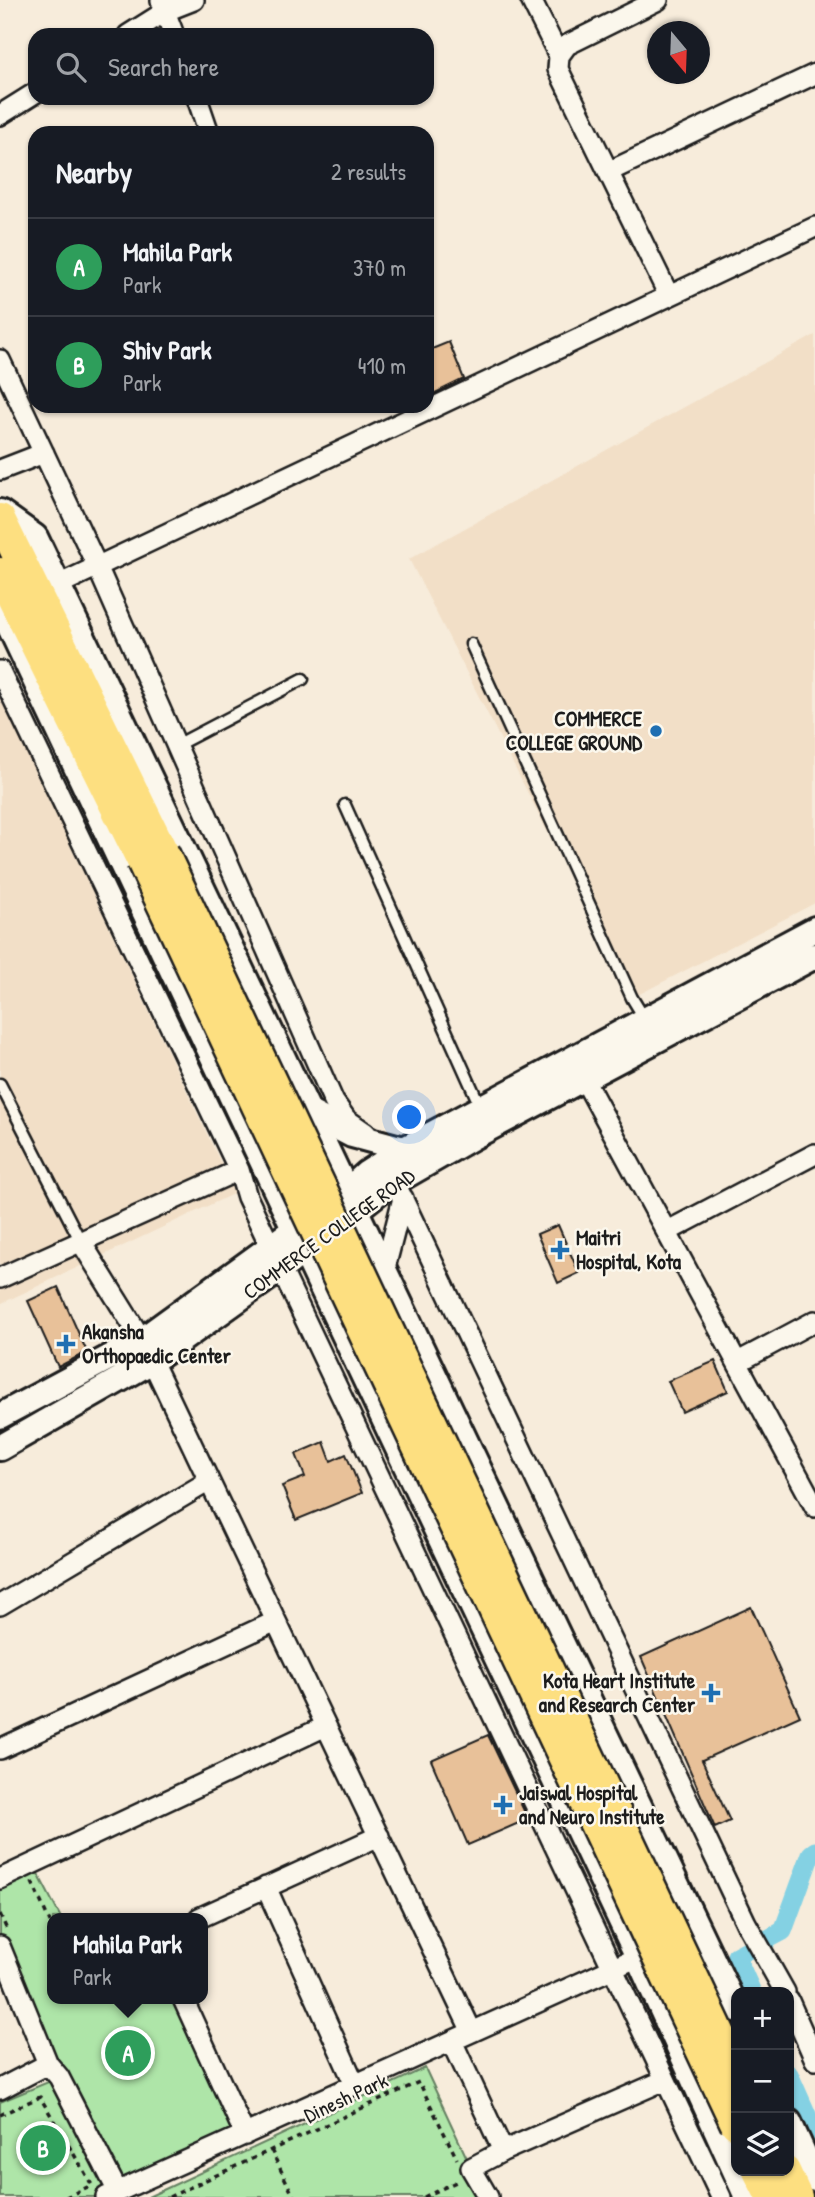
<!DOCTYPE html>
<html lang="en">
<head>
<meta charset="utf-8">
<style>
	body { margin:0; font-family:"Patrick Hand",sans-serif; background:#20242c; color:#f1f3f6 }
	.controls { position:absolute; right:21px; bottom:21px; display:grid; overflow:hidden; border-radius:14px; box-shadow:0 2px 5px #0004 }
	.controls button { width:63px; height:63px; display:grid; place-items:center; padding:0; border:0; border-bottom:2px solid #363941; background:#171b24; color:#f1f3f6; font:35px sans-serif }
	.compass { position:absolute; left:647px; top:21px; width:63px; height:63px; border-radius:50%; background:#171b24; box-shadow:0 2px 5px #0004; rotate:161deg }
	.you { position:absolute; left:410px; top:1118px; width:24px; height:24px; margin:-18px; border:5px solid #fff; border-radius:50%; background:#1a73e8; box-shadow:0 0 0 10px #1a73e833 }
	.badge { display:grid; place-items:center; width:46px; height:46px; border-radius:50%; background:#1f6fb2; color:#fff; font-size:23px; font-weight:700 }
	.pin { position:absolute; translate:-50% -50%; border:4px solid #fff; box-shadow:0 2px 7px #0006 }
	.popup { position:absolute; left:47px; top:1913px; width:161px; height:91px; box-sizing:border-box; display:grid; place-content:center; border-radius:14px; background:#171b24; filter:drop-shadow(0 2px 5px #0005); font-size:23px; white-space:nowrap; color:#9ea1a6 }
	.popup b { font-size:26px; color:#f1f3f6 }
	.popup::after { content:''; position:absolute; left:50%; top:100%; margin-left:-14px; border:14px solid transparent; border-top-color:#171b24 }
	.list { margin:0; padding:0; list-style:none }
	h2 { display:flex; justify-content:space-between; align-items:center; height:91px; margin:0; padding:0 28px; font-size:30px }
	h2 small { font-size:23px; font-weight:400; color:#9ea1a6 }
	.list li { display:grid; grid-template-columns:46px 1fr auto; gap:21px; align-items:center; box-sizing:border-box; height:98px; padding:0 28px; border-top:2px solid #363941 }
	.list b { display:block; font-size:26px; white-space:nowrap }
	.list p { margin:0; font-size:23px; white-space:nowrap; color:#9ea1a6 }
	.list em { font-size:23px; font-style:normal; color:#9ea1a6 }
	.icon { flex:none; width:38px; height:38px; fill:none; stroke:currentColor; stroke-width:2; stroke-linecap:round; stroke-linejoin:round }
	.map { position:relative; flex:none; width:815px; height:2197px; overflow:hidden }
	.search { position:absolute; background:#171b24; box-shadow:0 2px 5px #0004; left:28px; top:28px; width:406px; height:77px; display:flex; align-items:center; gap:18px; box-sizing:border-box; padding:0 24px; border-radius:21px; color:#9ea1a6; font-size:26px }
	.panel { position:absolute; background:#171b24; box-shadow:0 2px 5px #0004; left:28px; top:126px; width:406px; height:287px; border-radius:21px }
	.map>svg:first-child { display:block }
</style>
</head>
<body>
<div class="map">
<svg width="815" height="2197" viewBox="0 0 815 2197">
	<rect width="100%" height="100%" fill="#f7ecdb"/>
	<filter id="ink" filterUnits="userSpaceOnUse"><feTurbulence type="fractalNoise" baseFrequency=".0143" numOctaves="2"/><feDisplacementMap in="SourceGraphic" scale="14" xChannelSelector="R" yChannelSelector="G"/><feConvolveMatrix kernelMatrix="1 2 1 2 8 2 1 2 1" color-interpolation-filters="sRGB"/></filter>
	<g filter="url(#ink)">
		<path fill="#f2dfc7" d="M815,335v568l-183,95 -223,-439z
			M0,697l235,496 -235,111z"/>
		<path fill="#aee5a8" stroke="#658062" stroke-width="2" d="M33,1864l28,54h-8v81h125l61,133 -121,58 -118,-250v-56z
			M425,2068l60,129h-337z
			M53,2080l54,114 -8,3h-99v-95z"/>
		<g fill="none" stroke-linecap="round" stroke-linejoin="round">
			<path stroke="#84d1e3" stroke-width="19" d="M752,1992l-16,-36 47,-25 28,-77 4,-3
				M789,2074l26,59"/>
		</g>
		<path fill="#e8c199" stroke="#1c1c1c" stroke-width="2" d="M449,342l15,37 -37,18v-46z
			M558,1225l21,48 -21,10 -21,-49z
			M58,1287l29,65 -29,15 -30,-66z
			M715,1361l13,30 -46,21 -14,-31z
			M324,1442l7,19 15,-7 16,39 -66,27 -14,-34 23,-9 -9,-23z
			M751,1607l49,109 -98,44 28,61 -15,7 -74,-171z
			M488,1735l40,84 -60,26 -37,-85z"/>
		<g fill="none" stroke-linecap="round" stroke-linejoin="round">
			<g stroke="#1c1c1c" stroke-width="15">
				<path id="service" d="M471,644l161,354 14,23
					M177,745l126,-66
					M345,805l136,303
					M0,1084l81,158"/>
			</g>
			<g stroke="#1c1c1c" stroke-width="24">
				<path id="minor" d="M531,0l28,56
					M658,0l-91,45 -8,11 -1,13 111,227
					M161,1l13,34
					M128,35l38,-24 28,-11
					M197,98l12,35
					M0,115l35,-22
					M610,171l205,-97
					M0,360l97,206 237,536 12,17 20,14
					M0,470l44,-17
					M58,585l757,-358
					M0,671l239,499 8,27 474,1000
					M578,1068l237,439
					M389,1170l357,753 39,69
					M668,1231l147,-77
					M81,1242l61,98 330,692
					M384,1272l19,-74
					M0,1278l239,-108
					M738,1362l77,-41
					M0,1605l209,-124
					M0,1749l276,-128
					M0,1879l326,-153
					M266,1887l89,198
					M199,1918l180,-82
					M0,1946l48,118 11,13 59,115
					M183,1999l62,136
					M789,2001l26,59
					M452,2041l51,110 162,-71
					M0,2089l48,-25
					M106,2197l532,-240
					M488,2197l-17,-29 32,-17"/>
			</g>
			<g stroke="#1c1c1c" stroke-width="30">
				<path id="tertiary" d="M0,512l35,25 701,1472
					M0,606l638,1351 109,240
					M308,1112l44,23 52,14
					M0,1416l142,-76 204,-148 21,-19 37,-24 411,-220
					M0,1448l152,-87 130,-93 102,-80 87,-50 344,-182
					M789,2122l26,57"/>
			</g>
			<g stroke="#1c1c1c" stroke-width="35">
				<path id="primary" d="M0,519l163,333
					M0,573l142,288
					M758,2171l13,26
					M785,2171l12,26"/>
			</g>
			<path stroke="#1c1c1c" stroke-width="3.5" stroke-dasharray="5 5" stroke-linecap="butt" d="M32,1882l21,47
				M0,1914l7,16
				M0,2115l40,-18 52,88 -26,12
				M271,2150l23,47
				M169,2197l250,-115 38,77
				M424,2197l34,-16"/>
			<use href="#service" stroke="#fbf7ec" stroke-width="10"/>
			<use href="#minor" stroke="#fbf7ec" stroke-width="19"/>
			<use href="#tertiary" stroke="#fbf7ec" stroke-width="24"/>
			<use href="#primary" stroke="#fddf80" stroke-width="30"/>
			<g stroke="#1c1c1c" stroke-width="35" stroke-linecap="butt">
				<path id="primary-bridge" d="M163,852l573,1216
					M142,861l594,1263"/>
			</g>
			<use href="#primary-bridge" stroke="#fddf80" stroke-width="30"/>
		</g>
	</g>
	<g fill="#1f6fb2" stroke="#fbf7ec" stroke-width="2.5">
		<circle cx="656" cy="731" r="7"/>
		<path d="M556.5 1239.5h7v7h7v7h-7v7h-7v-7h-7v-7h7z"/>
		<path d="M62.5 1333.5h7v7h7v7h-7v7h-7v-7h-7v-7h7z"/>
		<path d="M707.5 1682.5h7v7h7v7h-7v7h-7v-7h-7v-7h7z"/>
		<path d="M499.5 1794.5h7v7h7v7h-7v7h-7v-7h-7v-7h7z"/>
	</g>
	<g text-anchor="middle" stroke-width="5" stroke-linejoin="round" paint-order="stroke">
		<g font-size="21" font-weight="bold" fill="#1c1c1c" stroke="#fbf7ec" text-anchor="start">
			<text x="642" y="726" text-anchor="end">COMMERCE<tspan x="642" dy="24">COLLEGE GROUND</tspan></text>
			<text x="576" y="1245">Maitri<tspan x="576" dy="24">Hospital, Kota</tspan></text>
			<text x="82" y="1339">Akansha<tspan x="82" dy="24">Orthopaedic Center</tspan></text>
			<text x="695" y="1688" text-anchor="end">Kota Heart Institute<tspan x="695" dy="24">and Research Center</tspan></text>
			<text x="519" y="1800">Jaiswal Hospital<tspan x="519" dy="24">and Neuro Institute</tspan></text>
		</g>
		<g font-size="21" fill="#1c1c1c" stroke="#fbf7ec">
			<text transform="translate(329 1234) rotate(-36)" y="7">COMMERCE COLLEGE ROAD</text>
			<text transform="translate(346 2098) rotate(-25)" y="7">Dinesh Park</text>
		</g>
	</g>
</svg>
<div class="controls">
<button>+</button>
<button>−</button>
<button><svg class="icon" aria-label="layers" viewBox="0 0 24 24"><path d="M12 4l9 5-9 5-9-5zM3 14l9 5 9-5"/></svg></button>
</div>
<svg class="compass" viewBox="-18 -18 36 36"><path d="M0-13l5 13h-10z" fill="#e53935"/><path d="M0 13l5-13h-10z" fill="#9ea1a6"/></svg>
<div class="you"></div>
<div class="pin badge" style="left:128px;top:2053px;background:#2e9e5b">A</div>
<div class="popup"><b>Mahila Park</b>Park</div>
<div class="pin badge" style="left:43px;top:2148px;background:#2e9e5b">B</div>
<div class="search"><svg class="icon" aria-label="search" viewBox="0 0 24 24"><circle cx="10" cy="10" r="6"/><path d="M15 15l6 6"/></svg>Search here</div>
<section class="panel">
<h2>Nearby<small>2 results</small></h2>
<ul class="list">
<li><span class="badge" style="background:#2e9e5b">A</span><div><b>Mahila Park</b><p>Park</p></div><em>370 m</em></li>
<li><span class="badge" style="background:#2e9e5b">B</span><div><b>Shiv Park</b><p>Park</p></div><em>410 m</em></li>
</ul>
</section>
</div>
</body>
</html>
